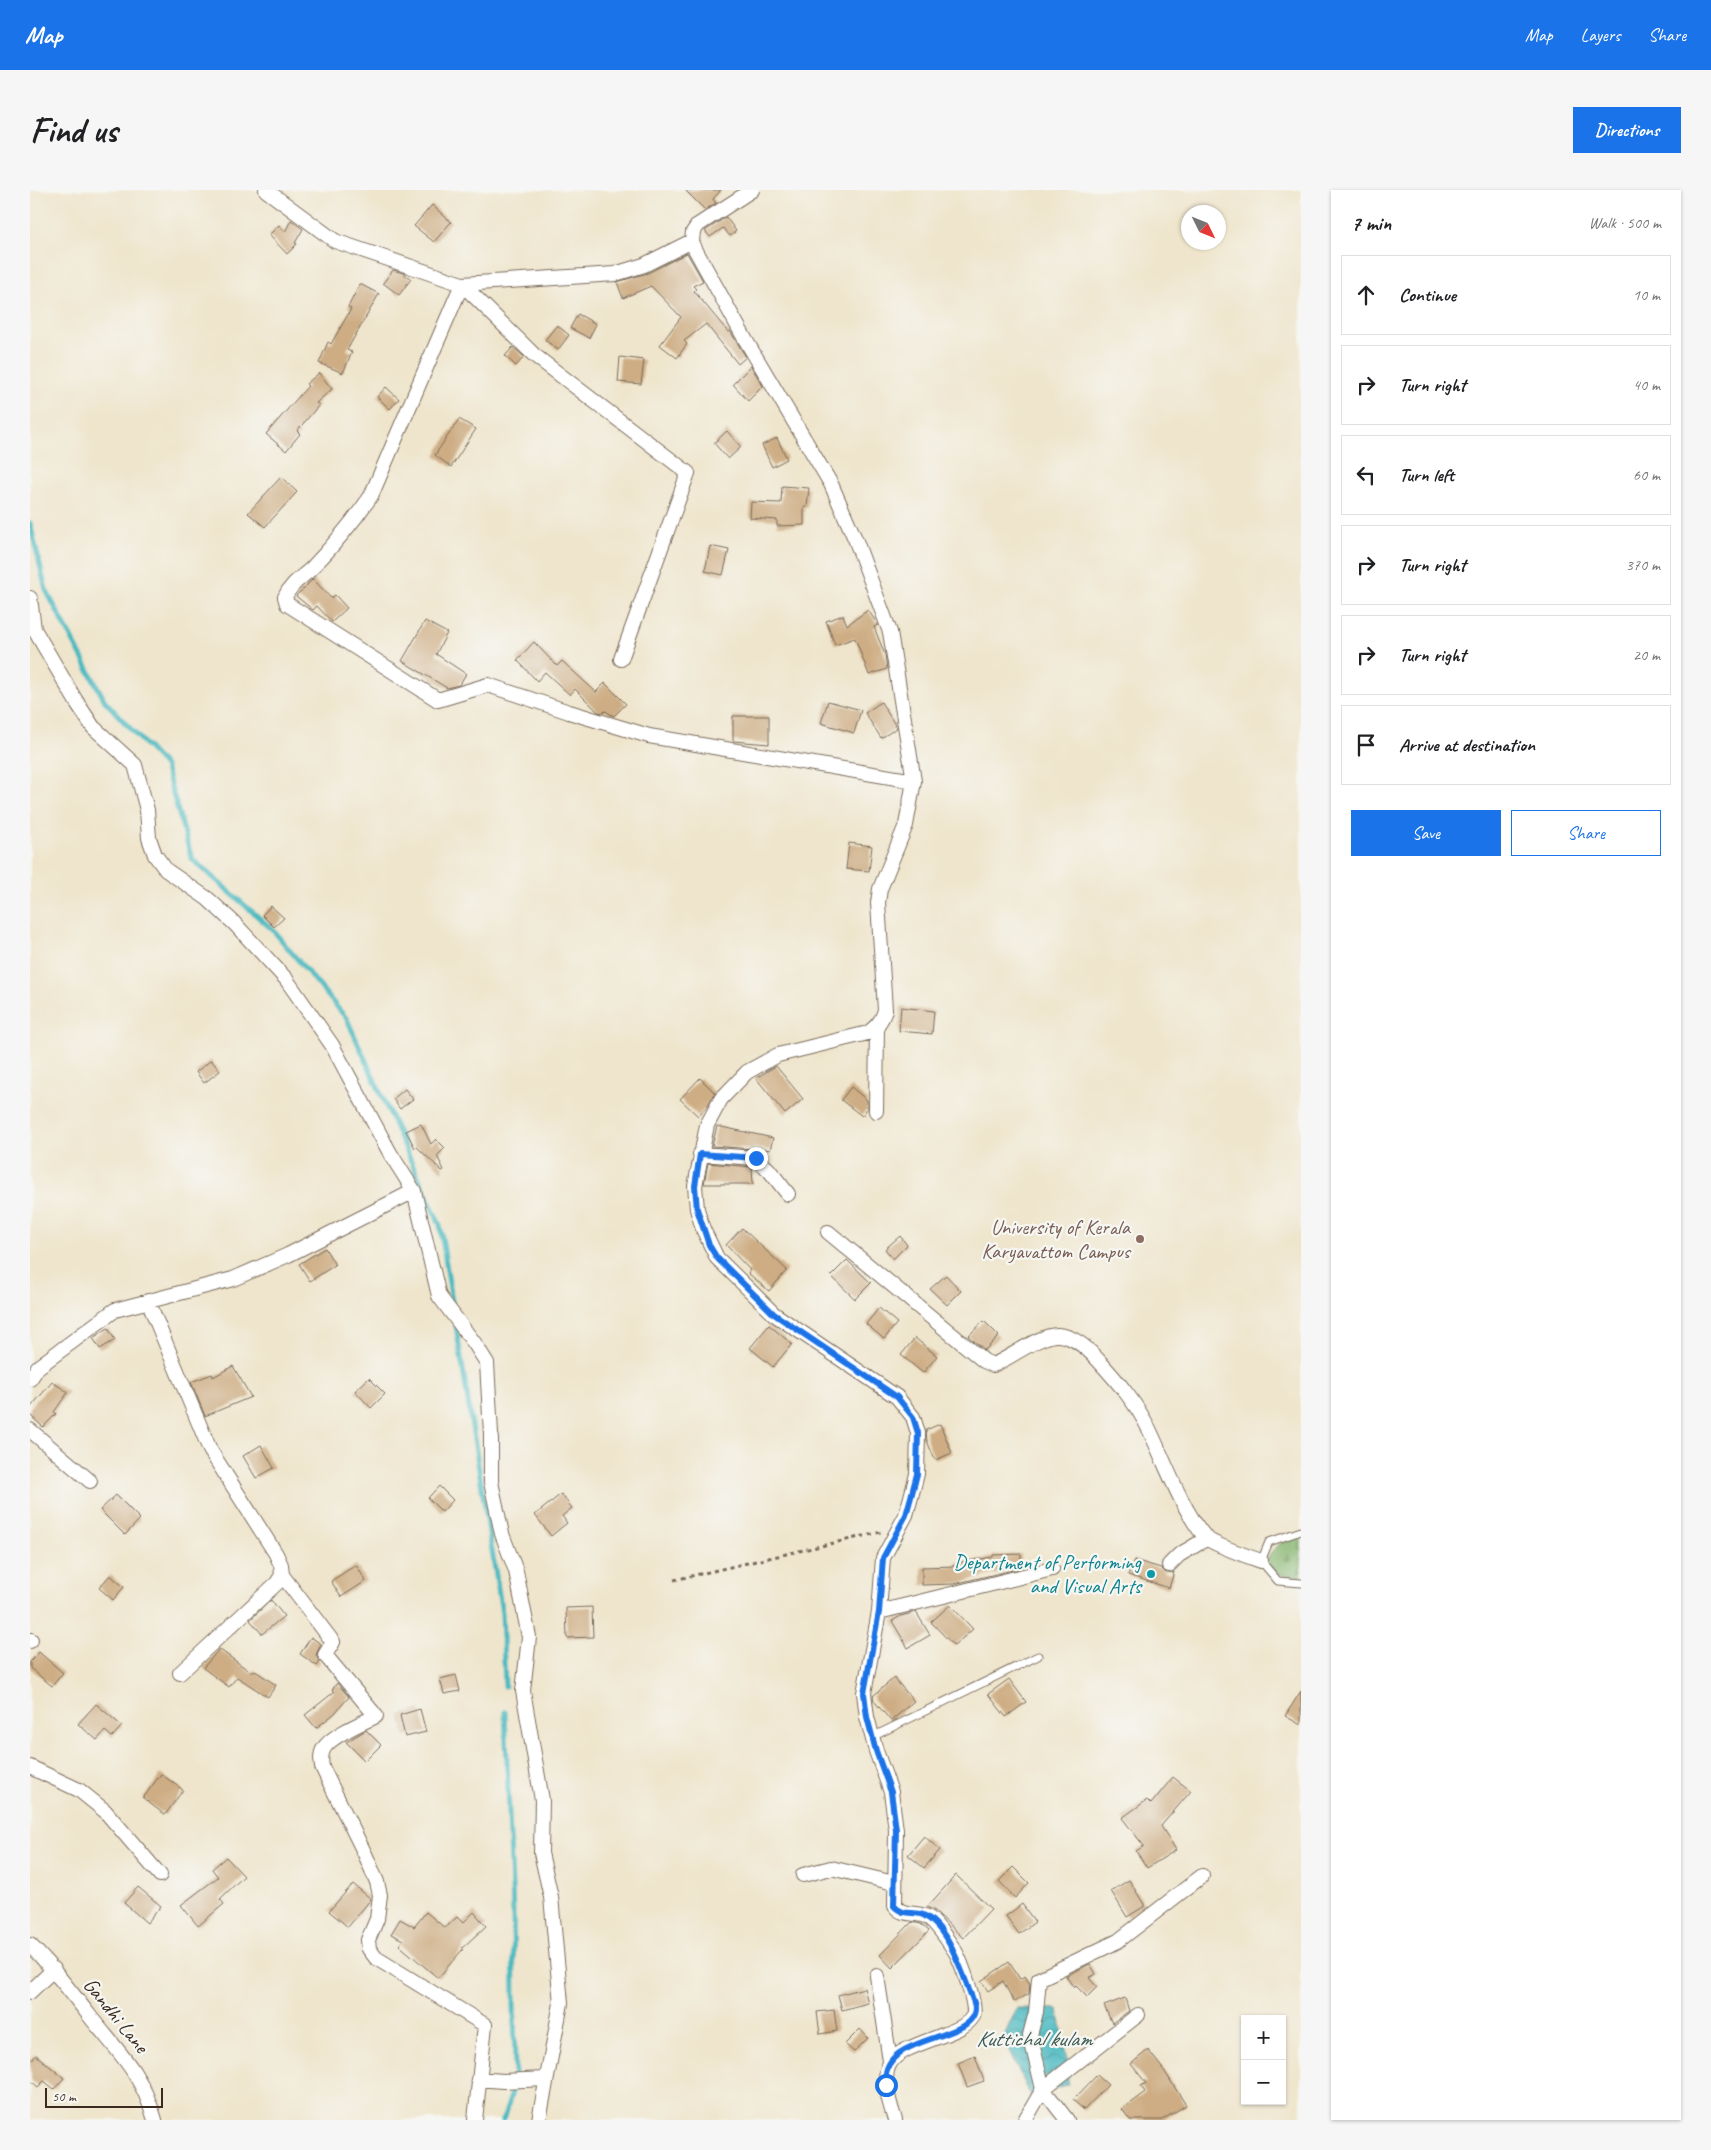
<!DOCTYPE html>
<html lang="en">
<head>
<meta charset="utf-8">
<style>
	body { margin:0; font-family:Caveat,sans-serif; background:#f6f6f6; color:#202124 }
	.controls { position:absolute; right:15px; bottom:15px; display:grid; overflow:hidden; border-radius:0px; box-shadow:0 1px 4px #0004 }
	.controls button { width:45px; height:45px; display:grid; place-items:center; padding:0; border:0; border-bottom:1px solid #e0e0e0; background:#fff; color:#202124; font:25px sans-serif }
	.compass { position:absolute; left:1151px; top:15px; width:45px; height:45px; border-radius:50%; background:#fff; box-shadow:0 1px 4px #0004; rotate:133deg }
	.scale { position:absolute; left:15px; bottom:12px; width:118px; box-sizing:border-box; padding-left:5px; border:2px solid #3b2a1e; border-top:0; font-size:14px; line-height:18px; white-space:nowrap; color:#3b2a1e; -webkit-text-stroke:4px #f6f6f2; paint-order:stroke }
	.stop { position:absolute; width:15px; height:15px; margin:-11px; border:4px solid #1a73e8; border-radius:50%; background:#fff }
	.stop.end { background:#1a73e8; border-color:#fff; box-shadow:0 1px 5px #0008 }
	.list { margin:0; padding:0; list-style:none }
	h2 { display:flex; justify-content:space-between; align-items:center; height:65px; margin:0; padding:0 20px; font-size:21px }
	h2 small { font-size:16px; font-weight:400; color:#757577 }
	.list li { display:grid; grid-template-columns:32px 1fr auto; gap:15px; align-items:center; box-sizing:border-box; height:80px; margin:0 10px 10px; padding:0 10px; border:1px solid #e0e0e0; border-radius:0px }
	.list b { display:block; font-size:19px; white-space:nowrap }
	.list em { font-size:16px; font-style:normal; color:#757577 }
	.actions { display:flex; gap:10px; padding:15px 20px }
	.actions a { flex:1; padding:11px 0; border:1px solid #1a73e8; border-radius:0px; text-align:center; font-size:18px; color:#1a73e8 }
	.actions .main { background:#1a73e8; color:#fff }
	.icon { flex:none; width:28px; height:28px; fill:none; stroke:currentColor; stroke-width:2; stroke-linecap:round; stroke-linejoin:round }
	.map { position:relative; flex:none; width:1271px; height:1930px; overflow:hidden; border-radius:0px }
	header { display:flex; align-items:center; gap:30px; box-sizing:border-box; height:70px; padding:0 25px; background:#1a73e8; color:#fff }
	header strong { font-size:24px }
	nav { display:flex; gap:28px; margin-inline-start:auto; font-size:18px }
	.intro { display:flex; align-items:center; justify-content:space-between; box-sizing:border-box; height:120px; padding:0 30px }
	h1 { margin:0; font-size:35px }
	.button { padding:12px 22px; border-radius:0px; background:#1a73e8; color:#fff; font-size:18px; font-weight:700 }
	main { display:flex; gap:30px; padding:0 30px }
	aside { flex:1; background:#fff; border-radius:0px; box-shadow:0 1px 4px #0004 }
	.map>svg:first-child { display:block }
</style>
</head>
<body>
<header>
<strong>Map</strong>
<nav><a>Map</a><a>Layers</a><a>Share</a></nav>
</header>
<div class="intro"><h1>Find us</h1><a class="button">Directions</a></div>
<main>
<div class="map">
<svg width="1271" height="1930" viewBox="0 0 1271 1930">
	<defs>
		<pattern id="forest-firs" width="22" height="20" patternUnits="userSpaceOnUse" patternTransform="scale(1.25)"><rect width="22" height="20" fill="#86b66f"/><path d="M5 1l3.5 6h-7zM16 11l3.5 6h-7z" fill="#6f945b"/></pattern>
		<pattern id="water-waves" width="16" height="10" patternUnits="userSpaceOnUse" patternTransform="scale(1.25)"><rect width="16" height="10" fill="#4bbac1"/><path d="M0 5q4-4 8 0t8 0" fill="none" stroke="#40979c"/></pattern>
	</defs>
	<rect width="100%" height="100%" fill="#f6f6f2"/>
	<filter id="ink" filterUnits="userSpaceOnUse"><feTurbulence type="fractalNoise" baseFrequency=".02" numOctaves="2"/><feDisplacementMap in="SourceGraphic" scale="10" xChannelSelector="R" yChannelSelector="G"/><feConvolveMatrix kernelMatrix="1 2 1 2 8 2 1 2 1" color-interpolation-filters="sRGB"/></filter>
	<filter id="wash" filterUnits="userSpaceOnUse"><feTurbulence type="fractalNoise" baseFrequency=".0096" numOctaves="4" result="noise"/><feDisplacementMap in="SourceGraphic" scale="20" xChannelSelector="R" yChannelSelector="G"/><feGaussianBlur stdDeviation="1.12" result="paint"/><feColorMatrix in="noise" values="0 0 0 0 0 0 0 0 0 0 0 0 0 0 0 0 0 1.4 0 .05"/><feComposite in="paint" operator="in"/></filter>
	<g filter="url(#wash)">
		<rect width="100%" height="100%" fill="#efe5cc"/>
		<path fill="url(#forest-firs)" stroke="#607046" d="M1267,1347h4v40l-25,-3 -10,-12c6,-16 15,-20 31,-25z"/>
		<path fill="url(#water-waves)" stroke="#437270" d="M987,1818l41,1 10,51v24l-36,14 -29,-60z"/>
		<g fill="none" stroke-linecap="round" stroke-linejoin="round">
			<path stroke="#4bbac1" stroke-width="5" d="M0,333l16,67 59,111 60,65 27,93 80,70 75,90 93,206 13,83
				M426,1136l46,287 3,74
				M473,1930l12,-37 -2,-171 -8,-200"/>
		</g>
		<g id="blocks">
			<path fill="#cead84" d="M655,0h36l-8,9 3,4 -11,7z
				M402,15l19,17 -17,20 -20,-16z
				M696,27l10,14 -6,5 -7,-8 -13,9 -5,-6z
				M261,30l12,9 -8,14 2,1 -10,10 -18,-19 10,-10 6,7z
				M657,63l16,28 -10,5 3,3 -2,2 34,41 2,-1 16,26 -8,7 -32,-40 -22,17 3,3 -10,14 -17,-13 21,-28 -30,-31 -28,12 -6,-16 31,-9z
				M363,80l10,3 8,6 -12,16 -16,-12z
				M330,94l19,10 -32,56 5,2 -9,21 -24,-10 9,-21 3,2 20,-35 -3,-2z
				M548,124l18,10 -7,14 -19,-10z
				M527,135l12,10 -11,15 -13,-10z
				M483,157l11,10 -8,9 -11,-10z
				M590,167l24,3 -3,24 -23,-2z
				M721,176l12,20 -15,15 -15,-17z
				M289,183l13,16 -16,14 3,2 -22,26 3,3 -14,17 -20,-17 42,-48 -2,-2z
				M356,197l13,12 -9,10 -13,-12z
				M429,229l17,10 -25,38 -16,-12z
				M697,241l14,16 -13,12 -14,-16z
				M747,248l10,21 -15,8 -10,-22z
				M251,287l16,15 -32,35 -17,-14z
				M752,296l27,2 -2,19h-3v18l-27,1v-6l-27,-2 1,-16 30,1z
				M680,356l19,4 -6,25 -18,-4z
				M283,389l18,19 4,-3 12,13 -15,14 -15,-16 -4,4 -17,-14z
				M838,420l10,15 -4,2 11,28 2,14 -18,6 -14,-37 -20,7 -9,-24 17,-6 4,10z
				M395,431l22,12 -11,21 30,20 -7,11 -12,3 -45,-27z
				M504,452l23,24 5,-5 34,31 9,-9 21,21 -12,12 -9,-5 -2,2 -5,-1 -23,-23 -5,6 -25,-23 -8,9 -20,-21z
				M798,511l33,9 -7,23 -33,-10z
				M851,512l16,26 -16,10 -16,-25z
				M703,526h36v28l-36,-3z
				M819,653l23,3 -3,25 -23,-2z
				M241,716l13,12 -10,9 -12,-12z
				M871,817l33,4 -2,23 -33,-3z
				M181,870l9,11 -16,12 -8,-11z
				M746,876l27,33 -18,15 -29,-36z
				M670,888l15,15 -7,12 -10,11 -18,-17z
				M821,897l16,13v9l-5,7 -21,-16z
				M375,899l8,10 -13,10 -7,-10z
				M391,934l10,20 5,-5 9,9 -8,8 7,14 -2,1 -25,-24 -2,1 -9,-17z
				M687,936l56,12 -3,12 -17,-3v2l-41,-3z
				M678,973l44,4 1,17h-49z
				M712,1038l45,42 -18,21 -21,-18 2,-3 -24,-25z
				M870,1046l7,9 -14,14 -8,-10z
				M295,1058l10,17 -25,16 -11,-17z
				M817,1070l24,23 -16,16 -24,-23z
				M916,1085l15,16 -14,14 -17,-16z
				M849,1118l18,15 -13,16 -18,-15z
				M954,1131l15,15 -14,14 -17,-14z
				M739,1135l23,19 -19,23 -23,-19z
				M78,1138l7,12 -15,9 -7,-11z
				M885,1148l22,18 -14,17 -22,-18z
				M203,1176l18,31 -46,19 -14,-34 21,-8 1,3z
				M339,1188l16,16 -14,14 -16,-17z
				M22,1192l16,10 -14,20 2,2 -13,13 -13,-12v-7z
				M910,1234l12,29 -17,7 -8,-19 -1,-11z
				M231,1255l13,23 -18,10 -13,-22z
				M409,1296l14,14 -11,12 -14,-14z
				M531,1304l11,14 -10,8 5,7 -16,13 -16,-21z
				M86,1305l24,24 -15,16 -25,-25z
				M991,1364v14l-67,16 -32,1v-18l34,-1v-3l37,-6v-2z
				M1104,1370l27,8 5,5 8,-1 -5,16 -41,-13z
				M326,1375l10,16 -25,16 -10,-16z
				M80,1385l14,12 -11,13 -14,-12z
				M241,1410l13,16 -22,18 -12,-14z
				M920,1415l23,24 -19,17 -23,-24z
				M562,1417l1,30 -26,1 -1,-30z
				M886,1422l14,23 -22,13 -16,-27 9,-5z
				M281,1447l10,7 -5,11 4,7 -3,4 -17,-12z
				M189,1459l33,24 2,-3 22,15 -8,12 -31,-20 -8,10 -26,-19z
				M9,1462l24,21 -11,13 -22,-18v-6z
				M426,1485l4,16 -16,3 -4,-15z
				M864,1488l20,23 -23,20 -17,-20 -1,-5z
				M979,1489l17,23 -20,15 -18,-23z
				M307,1493l12,14 -15,17 -18,14 -11,-13 29,-23 -2,-2z
				M1271,1501v34l-16,-9z
				M66,1514l26,22 -10,11 -7,-6 -8,9 -19,-16z
				M390,1519l6,23 -21,5 -5,-22z
				M336,1540l15,15 -16,16 -19,-19z
				M131,1584l22,16 -18,25 -22,-17z
				M1143,1587l18,14 -30,35 15,24 -29,18 -11,-17 8,-5 -22,-28 25,-18 4,4z
				M894,1646l16,14 -16,18 -16,-13z
				M196,1667l18,19 -24,23 4,5 -26,22 -17,-21 37,-28 -6,-8z
				M983,1677l16,16 -14,15 -16,-17z
				M926,1685l35,34 -28,29 -28,-27 -8,-4z
				M1099,1690l16,26 -18,11 -16,-26z
				M323,1694l18,15 -23,28 -19,-16z
				M108,1697l23,19 -14,17 -23,-20z
				M992,1714l13,18 -16,12 -13,-18z
				M396,1722l19,16 12,-11 6,6 11,-11 12,14 -24,22 1,1 -25,29 -39,-33 4,-5 -12,-6 9,-15 14,8z
				M882,1732l9,2 8,7 -37,37 -12,-13z
				M979,1772l11,17 5,-3 5,8 -1,10 -15,8 -11,-21 -15,10 -7,-10z
				M1060,1774l6,10 -7,4 8,9 -10,10 -11,-11 -2,2 -8,-12z
				M834,1798l4,15 -26,7 -4,-15z
				M1095,1808l4,13 -17,12 -8,-17z
				M804,1820l3,21 -17,3 -3,-22z
				M830,1839l8,9 -14,14 -9,-8z
				M1118,1860l15,19 23,36 -24,15h-32l-8,-11 23,-17 -4,-6 5,-3 -15,-19z
				M6,1865l28,23 -10,11 -10,-8 -6,6 -8,-7v-18z
				M945,1866l9,25 -17,6 -9,-24z
				M1067,1885l11,10 -24,25 -11,-10z"/>
		</g>
	</g>
	<g filter="url(#ink)">
		<use href="#blocks" fill-opacity="0" stroke="#7a6b5b" stroke-width="1"/>
		<g fill="none" stroke-linecap="round" stroke-linejoin="round">
			<g stroke="#7a6b5b" stroke-width="9">
				<path id="service" d="M1271,1341l-32,11 -8,19 17,20 23,2
					M842,1547l166,-81"/>
			</g>
			<g stroke="#7a6b5b" stroke-width="16">
				<path id="minor" d="M236,0l69,51 127,43 -91,212c-18,26 -38,50 -60,73 -10,9 -21,16 -26,28l2,7 151,96 50,-15 81,27 80,24 265,45
					M722,0l-54,35 -5,7 -1,9 3,8 50,90 86,145 25,57 34,91 24,149 -8,44 -26,64 -2,14 7,107c-3,11 -8,16 -17,23l-90,22 -31,17 -26,27 -14,26 -12,61 2,23 6,20 14,29 57,56 123,83 16,20 5,16 -1,41 -6,23 -5,18 -23,43 -4,54 -15,81 3,24 9,34 15,41 5,38 -1,76c9,12 23,4 34,12 10,8 19,23 26,33 6,10 23,56 18,65 -4,8 -17,14 -25,17 -56,22 -75,21 -53,87
					M432,94l72,71 154,118 -67,186
					M432,94l153,-10 29,-9 48,-24
					M0,408l4,31 42,72 17,26 42,38 12,45 2,28 6,17 11,15 42,29 26,24 52,56 46,66 58,108 24,38 25,105 36,48 12,19 4,71v48l11,52 14,37 13,66 -6,54 19,109 -1,53 10,44 10,106 -22,117
					M846,921l1,-85
					M670,964l56,4 13,12 19,24
					M798,1042l156,129 9,4c18,-7 47,-31 65,-30 17,1 31,15 41,26 20,22 37,42 50,68 16,33 32,79 56,108 6,7 45,20 56,24
					M118,1111l62,149 66,104 5,11 1,10 -5,8 -97,90
					M0,1189l8,-12 77,-57 118,-31 55,-24 126,-64
					M0,1240l60,51
					M1139,1375l10,-10 27,-16
					M252,1385l51,67 -8,13 51,61c-14,7 -44,19 -52,32 -4,6 -3,13 -2,19l43,87 12,28 3,13 -3,24 -9,21 1,9 7,9 109,67 -10,95
					M849,1422l173,-43
					M0,1451l1,-1
					M0,1577l49,23 26,21 55,64
					M773,1685l28,-7 63,15
					M0,1755c23,23 42,48 62,74 29,36 50,55 63,101
					M847,1786l13,85
					M0,1802l24,-23
					M448,1889l25,2 42,-2
					M995,1930l18,-31 95,-74
					M1037,1930l-24,-31 -13,-54 6,-23 3,-33 79,-38 84,-65"/>
			</g>
			<path stroke="#7a6b5b" stroke-width="3" stroke-dasharray="4 4" stroke-linecap="butt" d="M644,1390l207,-48"/>
			<use href="#service" stroke="#fff" stroke-width="7"/>
			<use href="#minor" stroke="#fff" stroke-width="14"/>
		</g>
	</g>
	<g fill="none" stroke-linecap="round" stroke-linejoin="round" filter="url(#ink)">
		<path stroke="#1a73e8" stroke-width="6" d="M726,968l-56,-4 -5,32 2,23 12,36 8,13 57,56 123,83 16,20 5,16 -1,41 -6,23 -5,18 -23,43 -4,54 -15,81 3,24 9,34 15,41 5,38 -2,76c10,11 21,4 31,10 22,12 36,52 44,74 2,5 6,13 6,18 0,36 -98,24 -89,77"/>
	</g>
	<circle fill="#8d6e63" stroke="#f6f6f2" stroke-width="2" cx="1110" cy="1049" r="5"/>
	<circle fill="#0f9aa8" stroke="#f6f6f2" stroke-width="2" cx="1121" cy="1384" r="5"/>
	<g text-anchor="middle" stroke-width="4.5" stroke-linejoin="round" paint-order="stroke">
		<g font-size="21" fill="#785e54" stroke="#f6f6f2" text-anchor="end">
			<text x="1100" y="1044">University of Kerala<tspan x="1100" dy="24">Karyavattom Campus</tspan></text>
		</g>
		<g font-size="21" fill="#0d838f" stroke="#f6f6f2" text-anchor="end">
			<text x="1111" y="1379">Department of Performing<tspan x="1111" dy="24">and Visual Arts</tspan></text>
		</g>
		<g font-size="21" fill="#3b2a1e" stroke="#f6f6f2">
			<text transform="translate(86 1825) rotate(51)" y="7">Gandhi Lane</text>
		</g>
		<g font-size="22" font-style="italic" fill="#415c57" stroke="#f6f6f2">
			<text x="1004" y="1856">Kuttichal kulam</text>
		</g>
	</g>
</svg>
<div class="controls">
<button>+</button>
<button>−</button>
</div>
<svg class="compass" viewBox="-18 -18 36 36"><path d="M0-13l5 13h-10z" fill="#e53935"/><path d="M0 13l5-13h-10z" fill="#757577"/></svg>
<div class="scale">50 m</div>
<div class="stop" style="left:856px;top:1895px"></div>
<div class="stop end" style="left:726px;top:968px"></div>
</div>
<aside>
<h2>7 min<small>Walk · 500 m</small></h2>
<ul class="list">
<li><svg class="icon" aria-label="ahead" viewBox="0 0 24 24"><path d="M12 20V5M6 11l6-6 6 6"/></svg><div><b>Continue</b></div><em>10 m</em></li>
<li><svg class="icon" aria-label="right" viewBox="0 0 24 24"><path d="M7 20v-9h11M14 6l5 5-5 5"/></svg><div><b>Turn right</b></div><em>40 m</em></li>
<li><svg class="icon" aria-label="left" viewBox="0 0 24 24"><path d="M17 20v-9H6M10 6l-5 5 5 5"/></svg><div><b>Turn left</b></div><em>60 m</em></li>
<li><svg class="icon" aria-label="right" viewBox="0 0 24 24"><path d="M7 20v-9h11M14 6l5 5-5 5"/></svg><div><b>Turn right</b></div><em>370 m</em></li>
<li><svg class="icon" aria-label="right" viewBox="0 0 24 24"><path d="M7 20v-9h11M14 6l5 5-5 5"/></svg><div><b>Turn right</b></div><em>20 m</em></li>
<li><svg class="icon" aria-label="arrive" viewBox="0 0 24 24"><path d="M6 21V4h12l-3 4 3 4H6"/></svg><div><b>Arrive at destination</b></div></li>
</ul>
<div class="actions"><a class="main">Save</a><a>Share</a></div>
</aside>
</main>
</body>
</html>
